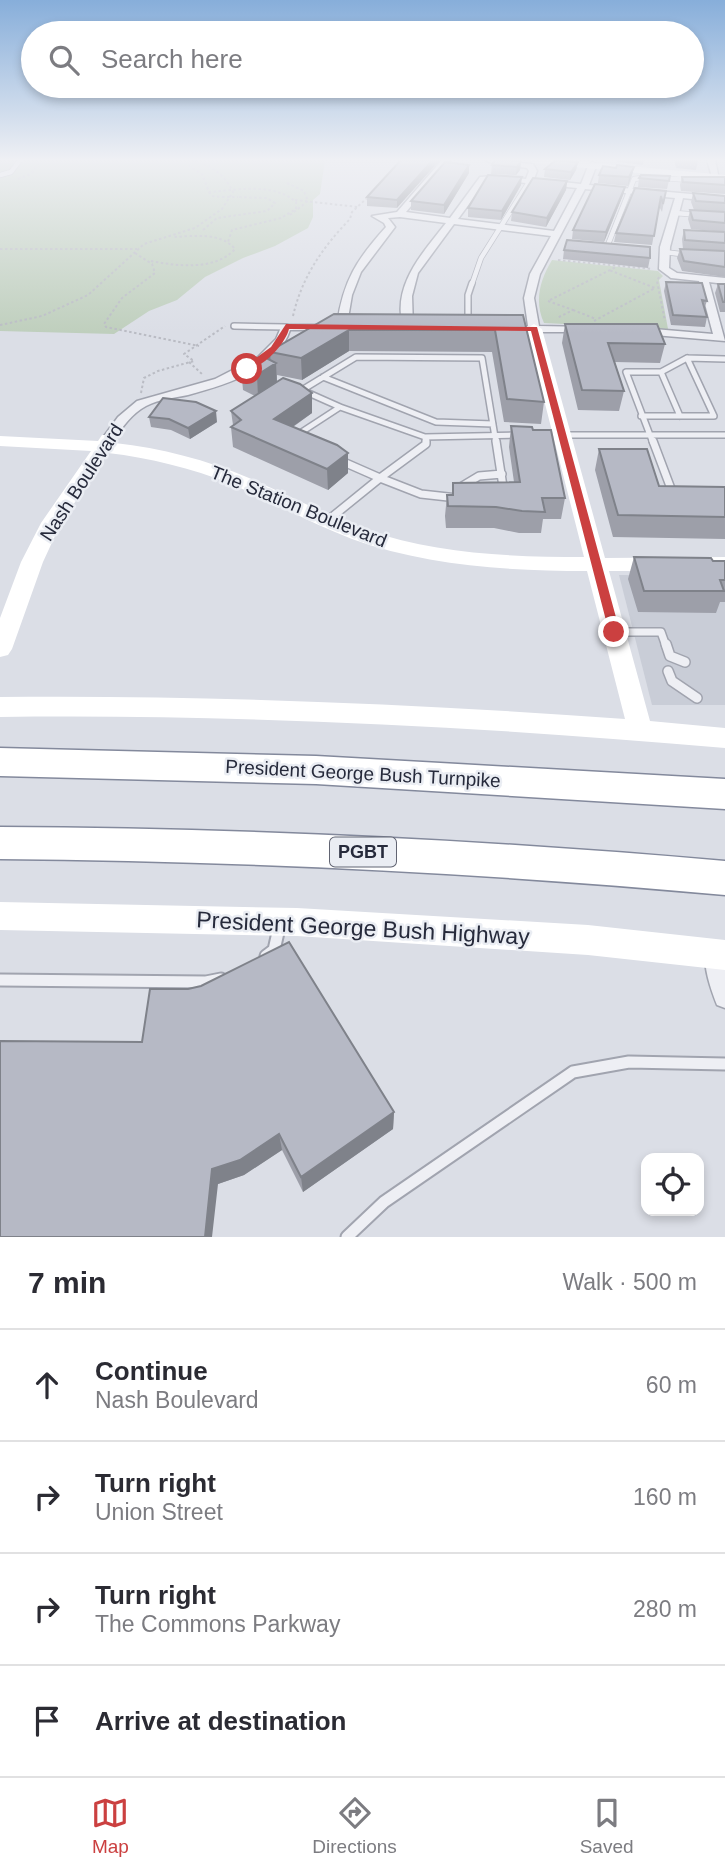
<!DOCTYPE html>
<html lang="en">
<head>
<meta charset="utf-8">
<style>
	body { margin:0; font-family:Helvetica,sans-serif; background:#f7f7f7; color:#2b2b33 }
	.controls { position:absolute; right:21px; bottom:21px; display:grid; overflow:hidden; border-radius:14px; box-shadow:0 4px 10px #0003 }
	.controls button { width:63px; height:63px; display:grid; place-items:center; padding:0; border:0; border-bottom:2px solid #e1e1e2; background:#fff; color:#2b2b33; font:35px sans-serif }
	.stop { position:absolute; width:21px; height:21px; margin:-16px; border:5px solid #cb4040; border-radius:50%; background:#fff }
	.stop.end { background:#cb4040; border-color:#fff; box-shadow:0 2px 7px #0008 }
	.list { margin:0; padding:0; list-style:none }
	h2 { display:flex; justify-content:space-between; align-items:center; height:91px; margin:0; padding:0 28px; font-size:30px }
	h2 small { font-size:23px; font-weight:400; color:#7c7c81 }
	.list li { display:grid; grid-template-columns:46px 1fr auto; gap:21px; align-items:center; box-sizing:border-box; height:112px; padding:0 28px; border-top:2px solid #e1e1e2 }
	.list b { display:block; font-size:26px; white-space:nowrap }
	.list p { margin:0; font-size:23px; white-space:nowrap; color:#7c7c81 }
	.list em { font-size:23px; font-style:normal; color:#7c7c81 }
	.icon { flex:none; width:38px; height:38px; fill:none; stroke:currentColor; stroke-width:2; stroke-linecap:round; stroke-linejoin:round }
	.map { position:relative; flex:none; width:725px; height:1237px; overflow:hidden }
	.search { position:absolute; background:#fff; box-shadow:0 4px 10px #0003; left:21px; right:21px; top:21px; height:77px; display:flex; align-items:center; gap:18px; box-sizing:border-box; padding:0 24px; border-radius:38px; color:#7c7c81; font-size:26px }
	.sheet { height:539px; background:#fff }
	nav { display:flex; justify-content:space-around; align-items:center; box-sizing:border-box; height:98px; border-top:2px solid #e1e1e2; background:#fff; font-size:19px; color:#7c7c81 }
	nav a { display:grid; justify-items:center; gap:4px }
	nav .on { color:#cb4040 }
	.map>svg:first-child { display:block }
</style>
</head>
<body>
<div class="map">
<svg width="725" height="1237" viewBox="0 0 725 1237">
	<rect width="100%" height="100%" fill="#dbdee6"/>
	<path fill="#c9cdd7" d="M619,575l106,1v129h-73z"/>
	<path fill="#bfcfbd" d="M0,160h325l-5,34 -7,6v17l-5,11 -33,18 -32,12 -38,19 -28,23 -28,11 -35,23 -114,-3z
		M552,260l106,11 5,5 -4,4 9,49 -124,-6c-10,-22 -4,-43 8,-63z"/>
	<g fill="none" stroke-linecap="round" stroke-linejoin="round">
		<g stroke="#a1a4af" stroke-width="6">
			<path id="lane-far4" d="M0,175l11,-3 9,-12
				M662,178l29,2
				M675,213l25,2
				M607,247l27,-68 15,-2
				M664,252l25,3
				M472,284l9,-26 48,-76"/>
		</g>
		<g stroke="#a1a4af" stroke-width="8">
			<path id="lane-far3" d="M234,326l52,1
				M468,326v-31l4,-12
				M661,372l19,44
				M323,377l113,45 57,2
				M302,390l54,-33 126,1 14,85
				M304,391l36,16
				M641,416h73l-27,-58
				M563,435h162
				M294,437l46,-30 85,30 94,-2
				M425,437l1,6
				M653,443l-27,-71h35l26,-14 38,1"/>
		</g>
		<g stroke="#a1a4af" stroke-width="10">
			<path id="lane-far2" d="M496,441l8,52
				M653,441l20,53
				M380,478l41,16 36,4
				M380,478l46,-34v-3
				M459,488l20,-12 23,-2
				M327,521l53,-43 -41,-18
				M615,632h46l5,14"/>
		</g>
		<g stroke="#a1a4af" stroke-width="12">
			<path id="lane-far1" d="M666,644l4,12 15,6
				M668,671l4,10 25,17"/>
		</g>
		<g stroke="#a1a4af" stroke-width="15">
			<path id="lane" d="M266,956l8,-6 5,-22
				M0,980l206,2 15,-3
				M347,1237l37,-35 189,-130 56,-10 96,2"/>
		</g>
		<g stroke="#a1a4af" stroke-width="3">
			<path id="street" d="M442,160h8l-44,52 44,6 30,-41 14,-1 32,3 3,-8 -2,-3 -38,-6 -4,-2 48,4 4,7 -3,8 47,5 8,-20 4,-2 4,2 -8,21 136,12v6l-42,-5 -13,49 -1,21 8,5 48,5v6l-16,-2 16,59 -83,-7 -5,-3 5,-3 71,6 -14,-53 -28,-3 -12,-9 1,-22 15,-49 -90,-9 -45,85 -6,24 5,28 50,1v4l-4,1h-62l-5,-3 10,-3 -4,-28 6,-24 21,-38 -97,-12 -36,49 -6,23 1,32 -9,2c-14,-43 18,-76 42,-107l-46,-6 -12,1 7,9 -34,45 -9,23 -6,35h-56c-13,40 -65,55 -102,65 -14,3 -29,4 -42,11 -15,8 -24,22 -34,36h-8l-2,-3 16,-22 19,-16 78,-22 43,-22 18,-18 6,-14h55c6,-44 20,-66 49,-98l-2,-4 -12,-7 25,-4zM494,180l83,8 -23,43 -96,-12 28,-38z
				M707,160h8l4,19 -7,-2z
				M715,944l8,3 2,5v56l-8,-3c-6,-15 -16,-44 -10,-58z"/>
		</g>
		<g stroke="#83899c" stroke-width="3">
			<path id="highway" d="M0,748l316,8 409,23v30l-409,-25 -316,-8z
				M0,827c242,1 484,13 725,34v34c-241,-22 -483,-34 -725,-36z"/>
		</g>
		<path stroke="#babcc4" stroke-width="2" stroke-dasharray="2.5 2.5" stroke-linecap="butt" d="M180,160l22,14 7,18c28,-2 64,-10 87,10v7l-15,9 -49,12 -4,12
			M18,179l13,-5 10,-14
			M287,183l17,8 4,10 -18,14
			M209,192l3,4 10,1
			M295,200l63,7
			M203,230l14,-12 50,-7 8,-8 -8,-5 -29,-1
			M0,249h137
			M135,253l17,11 3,9 -33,25 -18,26 2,3 93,19
			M558,260l94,9
			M151,261c26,5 64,10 84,-12 -14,-17 -41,-13 -61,-12
			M659,277l-2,4 8,40
			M550,300l66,-33
			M548,301l25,9 -16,8
			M573,310l23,9
			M293,316c9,-39 29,-68 57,-97l2,-7 16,-15
			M594,321l61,-33 -46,-18
			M0,325l42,-9 46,-21 56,-51 51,-16 27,-19 11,-17c-9,-19 -23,-27 -42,-32
			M189,362l13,12
			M141,393l3,-15 14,-7 36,-10 -10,-7 41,-28"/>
		<use href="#lane-far4" stroke="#eeeff4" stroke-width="4.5"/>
		<use href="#lane-far3" stroke="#eeeff4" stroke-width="5"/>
		<use href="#lane-far2" stroke="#eeeff4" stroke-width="7"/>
		<use href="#lane-far1" stroke="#eeeff4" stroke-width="9"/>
		<use href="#lane" stroke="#eeeff4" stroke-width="11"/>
		<use href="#street" fill="#eeeff4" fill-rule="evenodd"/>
		<path fill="#fff" fill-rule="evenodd" d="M527,160h37l161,15v6l-193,-18z
			M534,324l8,5 63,229 120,-1v14h-116l41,150 75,7v20c-241,-21 -483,-34 -725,-31v-20c209,-2 416,7 625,22l-38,-148c-79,0 -160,-5 -235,-32 -42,-16 -80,-38 -121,-55 -40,-16 -81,-26 -123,-31l-47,70 -18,39 -31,87 -4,6 -8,2v-39l21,-56 20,-39 50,-72 -91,-5v-10l98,5 4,-6h12l3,4 -2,4c46,5 92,17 134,35 39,17 77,37 118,52 68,24 145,27 217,27l-58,-228z
			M0,902l297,6 291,17 137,15v30l-137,-15 -291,-19 -297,-6z"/>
		<use href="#highway" fill="#fff" fill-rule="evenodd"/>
		<path stroke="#babcc4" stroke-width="2" stroke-dasharray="2.5 2.5" stroke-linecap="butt" d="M222,197h16"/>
	</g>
	<path fill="#9d9fa9" d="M401,160l-4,48 -30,-2v-9z
		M617,160h27l-1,5 -26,-3z
		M674,160h23l1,1 -2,9 -20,-2z
		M521,161l-1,9 -4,5 -25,-1 1,-9z
		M578,162l-2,8 -6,10 -26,-3 1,-8z
		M469,165v8l-25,41 -33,-4v-9z
		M634,167l-2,8 -4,11 -30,-3 1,-8 17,-7z
		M670,176l-3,13 -29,-2 1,-9z
		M682,177h43v17l-44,-3 -1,-6z
		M567,181l-1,9 -20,37 -35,-6 1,-9z
		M521,185l-20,35 -33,-3v-9z
		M625,187l-2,8 -19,47 -32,-3 1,-9z
		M666,191l-4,21 -3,-6 -7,39 -38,-3 2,-9z
		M693,193l32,3v36l-34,-3 -3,-10 2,-9h4l-3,-8z
		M684,230l41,2v45l-43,-6 -5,-13 3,-9h3l-1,-10z
		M564,250l86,8 -2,10 -85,-9z
		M666,282l41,19 -3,8 3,8 -2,10 -34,-2 -7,-34z
		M718,284h7v28h-5l-5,-19z
		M334,314l189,1 21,87 -3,22 -37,-2 -12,-70 -143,-1 -47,29 -25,-5v7l35,11v20l-19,14 55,26v20l-20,17 -95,-43 -2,-20 2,-2 -2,-14 24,-15 -12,-6 -2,-22z
		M565,324l100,20 -5,19 -45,-1 9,29 -5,20 -41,-1 -16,-67z
		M149,417l68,5 -27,17 -19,-9 -20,-3z
		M511,426l22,4 32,68 -4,21h-18l-2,14h-22l-25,-5h-48l-1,-12 2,-21h5l1,-12 61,-1 -5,-35z
		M599,449l60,37 66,1v52l-112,-2 -18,-67z
		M634,557l91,4v41h-5l-4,11 -78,-1 -10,-33z
		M0,1041l394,71 -1,17 -90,63 -21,-42 -38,25 -26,9z"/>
	<path fill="#7f828a" d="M433,160h7l-43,48v-8z
		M521,161l-1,9 -4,5 1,-8z
		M578,162l-2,8 -6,10 1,-8z
		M469,165v8l-25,41v-9z
		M634,167l-2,8 -4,11 1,-9z
		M522,177l-1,8 -20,35 1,-9z
		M567,181l-1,9 -20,37 1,-9z
		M625,187l-2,8 -19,47 2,-10z
		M349,330v21l-47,29 -1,-22z
		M270,352l1,14 5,-3 1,22 -19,12 -1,-22 11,-16z
		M312,393v20l-37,26 -1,-20z
		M216,411l1,11 -27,17 -2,-11z
		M348,453v20l-20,17 -1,-21z
		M394,1112l-1,17 -90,63 -2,-15z
		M279,1134l3,16 -38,25 -26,9 -6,53h-7l7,-68z"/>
	<path fill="#b6b9c5" stroke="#7f828a" stroke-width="2" d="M401,160h32l-36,40 -30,-3z
		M495,160h14l12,1 -4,6 -25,-2z
		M556,160l22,2 -7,10 -26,-3z
		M445,162l24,3 -25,40 -33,-4z
		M617,165l17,2 -5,10 -30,-2 4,-9 13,2z
		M488,175l34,2 -20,34 -34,-3z
		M641,175l29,1 -1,5 -30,-3z
		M682,177h43v8l-42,-3z
		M533,178l34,3 -20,37 -35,-6z
		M595,184l30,3 -19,45 -33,-2z
		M635,188l31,3 -3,13 -2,-8 -7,40 -38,-3z
		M693,193l32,3v7l-29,-2z
		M690,210l35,2v11l-32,-3z
		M684,230l41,2v11l-40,-3z
		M567,240l83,7v11l-86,-8z
		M680,249l45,2v16l-41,-6z
		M666,282l36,1 5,18 -5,-1 5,17 -34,-2z
		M718,284h7v18h-2z
		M334,314l189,1 21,87 -37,-3 -12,-69h-146l-48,28 -31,-6 -2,7 8,4 -19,12 -16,-7z
		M565,324h92l8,20 -57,-1 16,48 -42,-1z
		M283,378l17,6 12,9 -38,26 63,26 11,8 -21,16 -96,-42 10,-7 -10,-9z
		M163,398l33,4 20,9 -28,17 -19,-9 -20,-2z
		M511,426l21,1 1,3h18l14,68h-23l3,14 -23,-1 -26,-4 -48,-1 -1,-11h6v-12l67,-1z
		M599,449h48l12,37 66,1v30l-107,-2z
		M634,557l77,1 2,3h12v19h-5l4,11h-80z
		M289,942l105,170 -93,65 -22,-43 -39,26 -28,9 -7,68h-205v-196l142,1 8,-53h38l13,-3z"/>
	<linearGradient id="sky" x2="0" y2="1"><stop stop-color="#87aeda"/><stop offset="0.48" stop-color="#eff0f4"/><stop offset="1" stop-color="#eff0f4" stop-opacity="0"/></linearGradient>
	<rect width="725" height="333" fill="url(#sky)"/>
	<path fill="#cb4040" d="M286,324l251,3 83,305 -1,3 -5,1 -5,-4 -78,-301 -242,-2c-4,16 -28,41 -45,41v-3l27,-20z"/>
	<g text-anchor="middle" stroke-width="5" stroke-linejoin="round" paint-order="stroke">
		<rect fill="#eaedf3" stroke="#616472" stroke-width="2" x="330" y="837.5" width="66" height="29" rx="5"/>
		<g font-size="18" font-weight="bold" fill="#262a3b">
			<text x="363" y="858">PGBT</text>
		</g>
		<g font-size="19" fill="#262a3b" stroke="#eaedf3">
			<text transform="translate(81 482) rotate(-57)" y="7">Nash Boulevard</text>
			<text transform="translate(299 506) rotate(22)" y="7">The Station Boulevard</text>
			<text transform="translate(363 773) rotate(3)" y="7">President George Bush Turnpike</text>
		</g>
		<g font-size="23" fill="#262a3b" stroke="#eaedf3">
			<text transform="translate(363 928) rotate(3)" y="8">President George Bush Highway</text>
		</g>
	</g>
</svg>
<div class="controls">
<button><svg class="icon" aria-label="locate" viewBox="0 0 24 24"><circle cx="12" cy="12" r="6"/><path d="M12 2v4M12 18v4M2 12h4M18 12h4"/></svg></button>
</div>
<div class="stop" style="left:247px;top:369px"></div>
<div class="stop end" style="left:614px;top:632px"></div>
<div class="search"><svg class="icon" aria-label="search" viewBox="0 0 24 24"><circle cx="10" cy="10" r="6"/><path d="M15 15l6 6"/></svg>Search here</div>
</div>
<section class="sheet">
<h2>7 min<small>Walk · 500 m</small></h2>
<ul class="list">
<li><svg class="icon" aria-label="ahead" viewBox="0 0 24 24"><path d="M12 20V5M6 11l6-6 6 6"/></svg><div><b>Continue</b><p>Nash Boulevard</p></div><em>60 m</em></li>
<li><svg class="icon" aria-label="right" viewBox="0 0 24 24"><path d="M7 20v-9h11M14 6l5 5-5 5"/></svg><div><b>Turn right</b><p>Union Street</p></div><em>160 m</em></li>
<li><svg class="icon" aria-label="right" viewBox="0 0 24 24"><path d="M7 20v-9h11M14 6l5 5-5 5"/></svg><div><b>Turn right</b><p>The Commons Parkway</p></div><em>280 m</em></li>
<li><svg class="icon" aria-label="arrive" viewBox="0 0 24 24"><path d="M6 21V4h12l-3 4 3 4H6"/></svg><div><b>Arrive at destination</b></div></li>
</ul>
</section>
<nav>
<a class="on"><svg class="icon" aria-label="map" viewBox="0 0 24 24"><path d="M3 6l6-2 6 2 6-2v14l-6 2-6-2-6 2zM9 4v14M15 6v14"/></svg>Map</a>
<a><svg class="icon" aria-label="directions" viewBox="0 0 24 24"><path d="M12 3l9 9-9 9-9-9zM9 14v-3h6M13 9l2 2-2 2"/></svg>Directions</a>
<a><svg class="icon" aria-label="saved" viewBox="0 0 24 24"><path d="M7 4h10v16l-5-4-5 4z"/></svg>Saved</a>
</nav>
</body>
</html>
